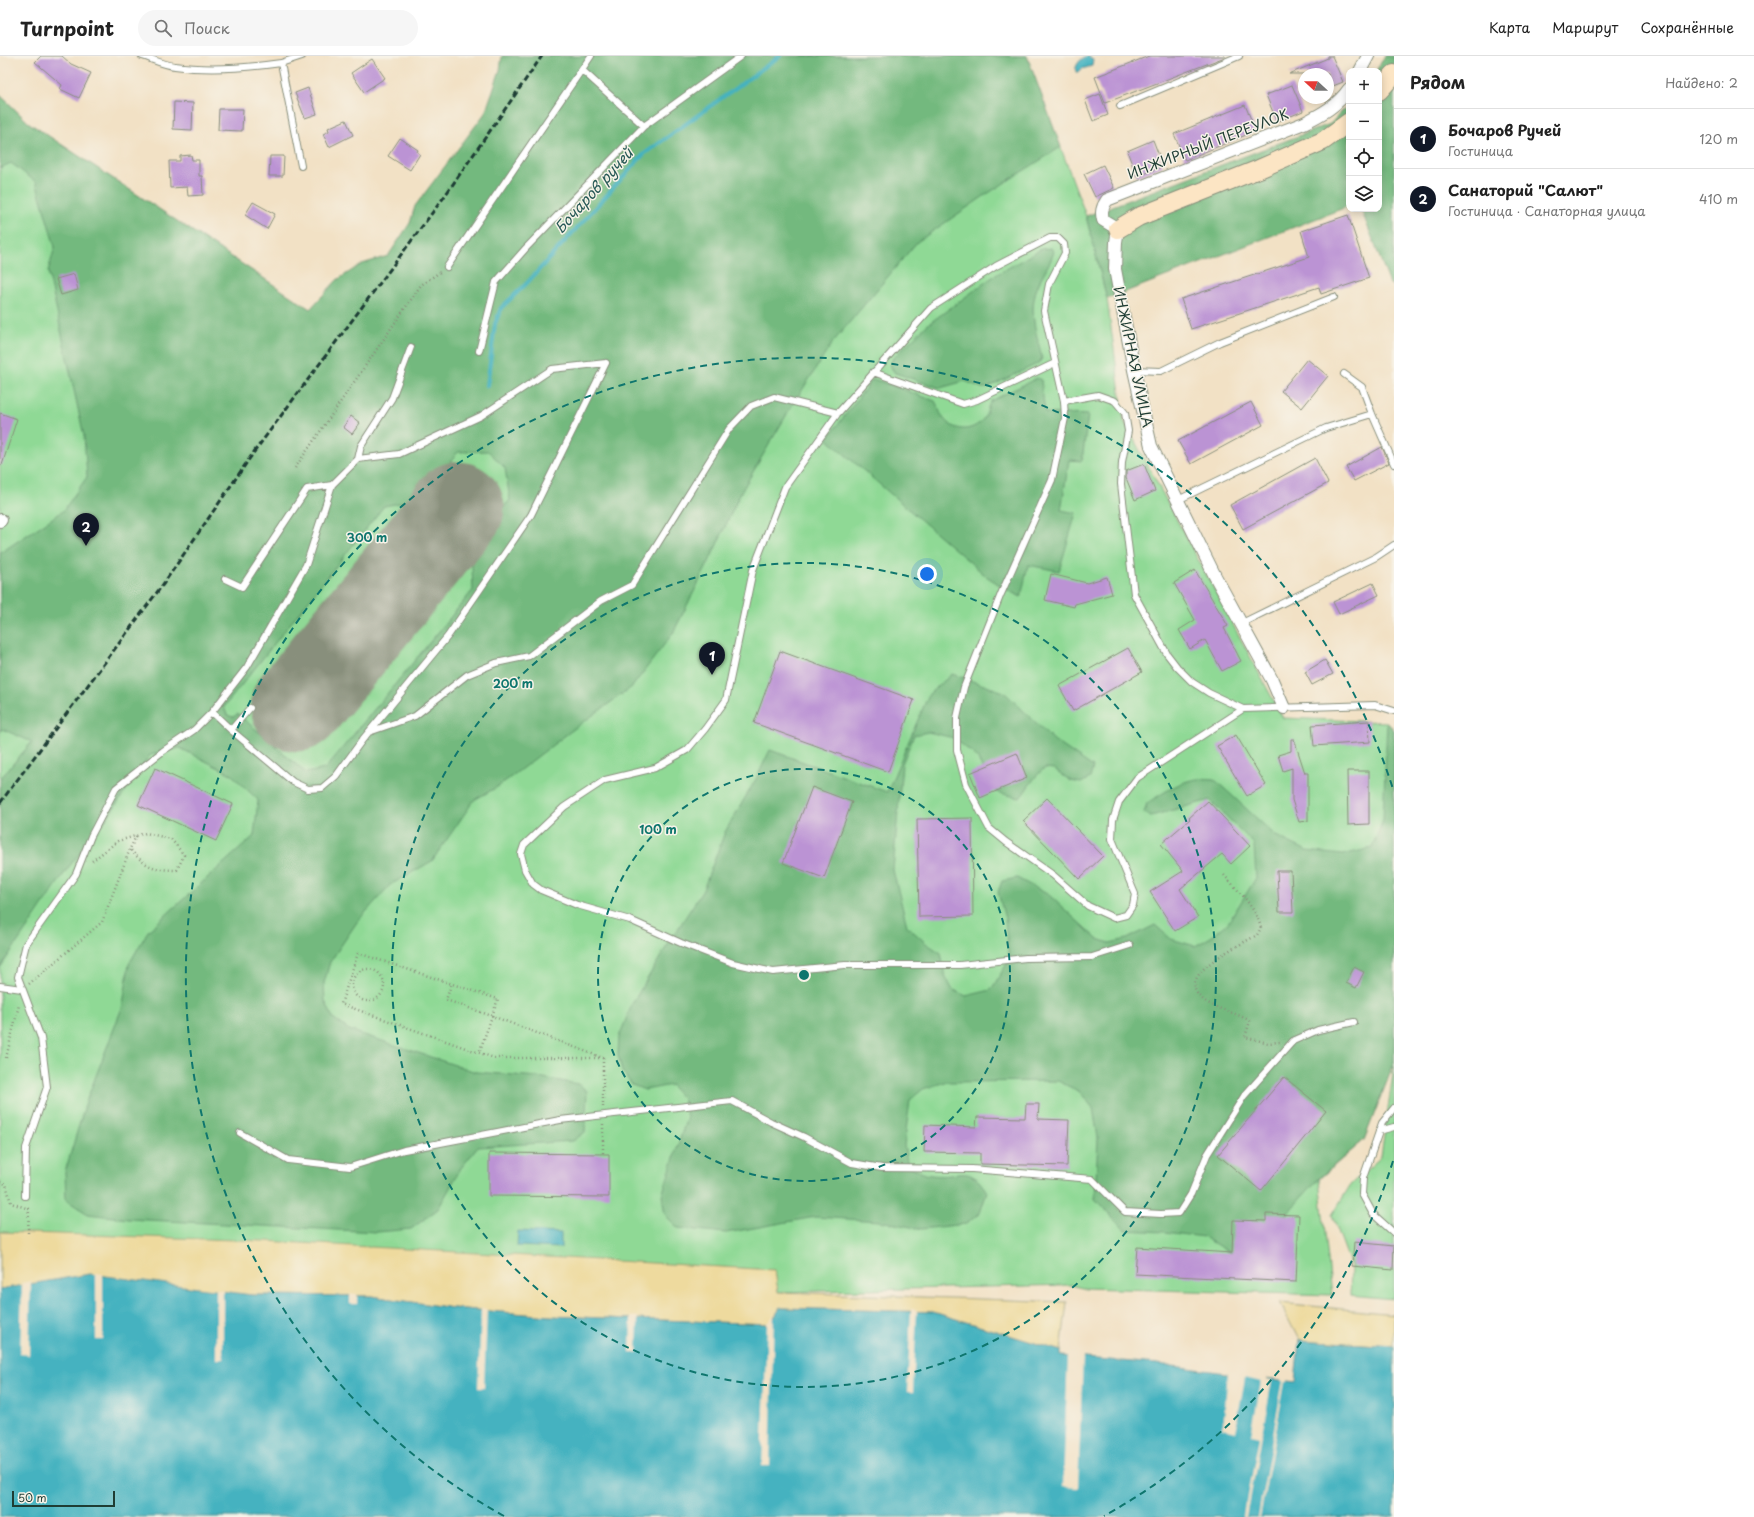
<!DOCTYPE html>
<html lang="ru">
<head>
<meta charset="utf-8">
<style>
	body { margin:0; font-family:"Playpen Sans",sans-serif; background:#f6f6f6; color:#222 }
	.controls { position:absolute; right:12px; top:12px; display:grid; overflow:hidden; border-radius:8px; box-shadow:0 2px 10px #0003 }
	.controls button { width:36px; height:36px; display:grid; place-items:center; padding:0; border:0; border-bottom:1px solid #e0e0e0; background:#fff; color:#222; font:20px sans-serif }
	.compass { position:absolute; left:1298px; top:12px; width:36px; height:36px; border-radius:50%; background:#fff; box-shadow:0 2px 10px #0003; rotate:291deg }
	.scale { position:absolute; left:12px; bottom:10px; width:103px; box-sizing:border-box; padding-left:4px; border:2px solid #1f3d34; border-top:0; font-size:11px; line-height:14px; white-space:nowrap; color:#1f3d34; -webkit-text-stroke:3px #f7f3e8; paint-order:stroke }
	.you { position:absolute; left:927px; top:518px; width:14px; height:14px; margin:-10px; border:3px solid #fff; border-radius:50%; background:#1a73e8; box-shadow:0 0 0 6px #1a73e833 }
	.badge { display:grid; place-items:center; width:26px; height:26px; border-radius:50%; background:#111827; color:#fff; font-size:13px; font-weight:700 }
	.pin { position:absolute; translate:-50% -33px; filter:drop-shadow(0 1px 2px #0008) }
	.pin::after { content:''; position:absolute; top:21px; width:14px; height:12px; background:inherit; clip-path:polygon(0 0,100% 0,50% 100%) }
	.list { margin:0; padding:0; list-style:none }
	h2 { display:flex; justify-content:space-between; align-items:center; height:52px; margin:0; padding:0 16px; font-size:17px }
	h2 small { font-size:13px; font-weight:400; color:#767676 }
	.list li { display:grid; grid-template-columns:26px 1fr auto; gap:12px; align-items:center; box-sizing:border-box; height:60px; padding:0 16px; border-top:1px solid #e0e0e0 }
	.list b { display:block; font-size:15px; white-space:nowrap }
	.list p { margin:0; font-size:13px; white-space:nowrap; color:#767676 }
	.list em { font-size:13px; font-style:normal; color:#767676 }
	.icon { flex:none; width:22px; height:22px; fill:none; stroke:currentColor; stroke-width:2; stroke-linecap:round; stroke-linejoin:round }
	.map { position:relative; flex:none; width:1394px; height:1461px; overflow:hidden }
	header { display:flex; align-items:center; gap:24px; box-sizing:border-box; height:56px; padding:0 20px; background:#fff; border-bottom:1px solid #e0e0e0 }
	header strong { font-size:19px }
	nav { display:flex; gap:22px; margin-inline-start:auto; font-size:14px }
	.search { width:280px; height:36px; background:#f6f6f6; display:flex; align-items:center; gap:10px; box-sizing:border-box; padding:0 14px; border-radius:22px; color:#767676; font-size:15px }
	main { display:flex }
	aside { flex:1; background:#fff }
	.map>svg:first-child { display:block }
</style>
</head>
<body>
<header>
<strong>Turnpoint</strong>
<div class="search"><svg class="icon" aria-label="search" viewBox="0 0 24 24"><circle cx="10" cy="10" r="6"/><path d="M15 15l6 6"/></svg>Поиск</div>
<nav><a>Карта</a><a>Маршрут</a><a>Сохранённые</a></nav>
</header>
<main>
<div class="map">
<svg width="1394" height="1461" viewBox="0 0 1394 1461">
	<rect width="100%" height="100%" fill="#f7f3e8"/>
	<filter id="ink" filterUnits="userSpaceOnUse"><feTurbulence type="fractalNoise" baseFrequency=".025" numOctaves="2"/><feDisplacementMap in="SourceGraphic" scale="8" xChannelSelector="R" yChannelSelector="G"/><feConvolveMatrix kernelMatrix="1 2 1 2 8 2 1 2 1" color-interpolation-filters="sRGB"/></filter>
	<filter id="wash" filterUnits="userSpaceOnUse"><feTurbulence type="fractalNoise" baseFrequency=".012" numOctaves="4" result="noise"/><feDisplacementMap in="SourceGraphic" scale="16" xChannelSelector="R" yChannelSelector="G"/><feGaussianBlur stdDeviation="0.9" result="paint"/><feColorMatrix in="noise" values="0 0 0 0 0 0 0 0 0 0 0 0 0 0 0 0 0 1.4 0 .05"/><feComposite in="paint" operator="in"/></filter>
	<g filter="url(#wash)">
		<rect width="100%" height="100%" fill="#f2e1c5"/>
		<path fill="#8fd995" stroke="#578b64" d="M813,0h214l59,160 21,83 17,122 159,297 104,4 7,8v333l-30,77 -45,39 13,116 -249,-7 -12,-3 -294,7 -2,-22 -775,-38v-345z
			M0,39l29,28 281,186 -277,432 -33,38z
			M1394,1010v233l-44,-4 1,-29 -19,-51 19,-31 30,-27z"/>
		<path fill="#73b97e" stroke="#497b59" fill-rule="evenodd" d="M502,0h525l34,91 -74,47 -70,48 -84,100 -43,67 -50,85 -31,68 -36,71 -41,54 -57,41 -76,58 -25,14 -42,61 -42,24 -33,37 -27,40 -6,21 1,18 8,17 16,12 127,42 62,5 40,7 9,7 -2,41 -12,9 -95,6 -17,21 -23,41 -27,20 -34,3 -248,-13 -41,-5 -22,-14 -1,-28 21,-70 37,-97 6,-41 19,-33 106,-95 4,-36 -27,-26 -51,-26 -30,7 -47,69 -35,44 -68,100v-189l32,-37 -30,-13 -2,3v-179l63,-42 24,-34 -3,-41 -36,-165 7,-24 -19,-65 -25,-19 -11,5v-73l29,28 281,186 27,-29 25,-16 26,-8 22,-33 5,-17 70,-93 15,-43zM488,395l17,17 5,32 -39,43 2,47 -148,179 -19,4 -68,-59 -5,3 -6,-2 -3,-8 160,-201 38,-7 36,-47z
			M1385,0h9v230l-4,-2 -29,-75h18v-138h-3z
			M1349,48v102l-242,93 -21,-83 244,-92z
			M1051,192l3,4c-4,13 -13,23 -17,36 -9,23 0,47 5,70l-3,5 -52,25h-5l-17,-7 -25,7 -45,-15 -5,-7 3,-8 34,-33 67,-49 47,-27z
			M1037,322l4,2 4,33 43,2 -6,46 -13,-1 -8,50 15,3 -17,58 -31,-6 -7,32 -14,-7 -21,-14 -159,-137 45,-59h4l59,21c3,5 4,10 7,15 10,16 30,18 42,2 4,-5 3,-12 7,-17z
			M952,618l52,18 51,49 38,26 -3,11 -9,5 -10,-2 -17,-12 -9,-1c-10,7 -17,20 -25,30l-24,-6 -20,-36 -22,-18 -26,-6 -14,3 -12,29 -9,106 14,56 20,18 14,9 4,22 7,14 14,7 25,-6 18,-30 -4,-41 -7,-27 4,-11 15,-3 32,17 48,44 13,4 17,-4 28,-14 16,14 24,7 16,-9 17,-14 28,-45 -2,-34 -44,-44 -59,16 -7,-3 3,-10c24,-14 37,-27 67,-24l62,57 31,15 35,4 30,-7 11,-28 4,-98 7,8v333l-30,77 -45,38 -64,71 -25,4 -26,-16 -39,-5 -40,-2 -30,-31 3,-61 -5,-30 -13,-16 -22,-11 -113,1 -22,7 -13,11 -6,46 4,20c7,3 16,9 24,9 28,4 36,-13 55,17l-7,21 -14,11 -45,5 -41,-8 -65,-4 -89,16 -48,-5 -13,-13 -3,-20 25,-78 -4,-18 -12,-14 -26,5 -13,-5 -10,-14 -4,-16 1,-18 13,-33 38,-63 33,-51 22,-58 31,-53 14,-29 117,42 42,-98z"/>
		<path fill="#eeda9e" stroke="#868c69" d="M0,1176l265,9 510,29 3,22 289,10 -6,49 -128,-39 -152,-4 -11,16 -221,-8 -96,-8 -82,-12 -119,-1 -252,-6z
			M1280,1247l114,11v32l-95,-6z"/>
		<path fill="#44b2c0" stroke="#32787a" d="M1088,0l5,3 -1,7 -10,3 -3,3h-3c-2,-7 6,-15 12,-16z
			M518,1175l43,2v15l-44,-2z
			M90,1218l162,21 119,1 82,12 96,8 221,8 10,-16 153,4 128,39v5l96,8 138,18 4,-42 95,6v171h-1394v-228z"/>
		<path fill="#f2e1c5" d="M96,1217l7,1v66h-7z
			M31,1225l-2,74 -9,-1 2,-71z
			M216,1233l7,1v69h-7z
			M350,1238h7v10h-7z
			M481,1252l6,1 -3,79h-6z
			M911,1253l6,1 -4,82h-6z
			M774,1258l-4,152h-8l5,-144h2z
			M631,1261h7l-1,36h-7z
			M1068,1299l15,1 -5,132 -15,-1z
			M1228,1315l39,5v3l5,1 -23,125 -1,-1 -2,13h-3l2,-15h2l12,-65 -8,-2 10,-53 -16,-4 -10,54 -12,-3z
			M1282,1322l5,1v3h-2l-25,135h-2l25,-136h-2z"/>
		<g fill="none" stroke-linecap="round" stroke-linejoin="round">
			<path stroke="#44b2c0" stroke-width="4" d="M487,330l8,-62 6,-16 26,-25 117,-129 136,-98"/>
			<path stroke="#888f7c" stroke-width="93" d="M297,649l161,-197"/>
		</g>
		<g id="blocks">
			<path fill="#bb93d4" d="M41,0h21l9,8 20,9 -12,25 -19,-9 2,-4 -27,-23z
				M1149,0h76v1l-120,46 -10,-26z
				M1328,0h4l11,26 -15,6v-14h-39l39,-16z
				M372,3l13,19 -21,14 -13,-19z
				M1292,29l11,26 -26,11 -11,-27z
				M308,32l9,26 -12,4 -10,-25z
				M1100,38l8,21 -15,6 -8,-21z
				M174,46l19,1 -1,27 -19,-1z
				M1245,49l11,26 -71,29 -11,-26z
				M219,53h24l-1,22 -24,-1z
				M346,64l7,15 -24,12 -6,-13 6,-3 -1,-3z
				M400,82l18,12 -1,2 3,2 -10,16 -22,-14z
				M1153,84l10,26 -26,11 -10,-26z
				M191,99l1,5h7v16h3l1,19 -15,1 -1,-9 -17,1 -1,-27h11v-5z
				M270,100h14l-1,20h-14z
				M1103,109l11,23 -19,9 -11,-23z
				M253,146l22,12 -8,15 -22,-14z
				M1348,159l21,63 -48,16 -2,-7 -128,42 -10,-30 128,-42 -8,-26z
				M74,218l4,16 -17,5 -5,-16z
				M1307,303l21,17 -26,32 -21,-17z
				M1251,346l12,23 -72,39 -13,-23z
				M0,357l17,6 -15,46h-2z
				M351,360l9,7 -8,11 -9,-7z
				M1382,391l7,16 -35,18 -8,-14z
				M1315,402l13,25 -85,46 -13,-24z
				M1144,408l11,27 -20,9 -9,-22v-7z
				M1195,514l33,56 -4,2 17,33 -19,10 -17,-31 -15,9 -11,-19 16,-10 -21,-37z
				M1051,518l36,9 20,-6 5,17 -37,10 -1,3 -29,-7z
				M1373,527l6,12 -40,19 -6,-12z
				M1128,592l14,24 -69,39 -14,-25z
				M780,595l134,49 -26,72 -134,-49z
				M1325,604l8,14 -21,11 -7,-13z
				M1369,665l1,21 -56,4 -2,-21z
				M1236,679l30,50 -19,11 -30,-50z
				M1291,683h3l11,34h3v48l-9,1 -7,-22v-32l-9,3 -5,-16 13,-4z
				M1017,697l10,25 -47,20 -10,-25z
				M155,712l78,36 -17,37 -78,-36z
				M1347,715h22v53l-21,1z
				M812,731l40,15 -28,76 -41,-15z
				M1047,742l56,58 -24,23 -56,-58z
				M1208,745l42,45 -19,18 -9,-10 -42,35 18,28 -23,14 -25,-39 33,-21 -22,-27 29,-25 -1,-1z
				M972,762l1,98 -54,1 -2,-98z
				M1277,815h14l2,41h-14z
				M1354,911l10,5 -8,16 -10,-5z
				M1284,1021l42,34 -65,80 -43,-36z
				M1026,1048h13l-1,15 31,1 -2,46 -87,-2v-11l-56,-1 1,-27 51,2 1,-10 48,1z
				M489,1097l120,1v43l-120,-1z
				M1266,1158l33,1 -3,67 -161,-8 2,-27 95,6 1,-33 33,1z
				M1354,1186l40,4 -1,24 -41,-4z"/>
		</g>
	</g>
	<g filter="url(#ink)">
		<use href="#blocks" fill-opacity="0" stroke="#888f7c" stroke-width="1"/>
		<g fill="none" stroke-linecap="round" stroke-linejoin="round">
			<g stroke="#888f7c" stroke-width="8">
				<path id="lane" d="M142,0c10,3 22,9 33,10 34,5 71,2 106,-3l20,103
					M281,7l21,-7
					M582,14l62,56
					M1120,50l119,-50
					M447,211l144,-211
					M479,295l17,-69 30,-34 118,-122 97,-70
					M1134,314l27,1 59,-29 114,-45
					M873,316l90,32 14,-4 78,-37
					M1344,318l18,13 10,27 22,50
					M1064,345l34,-6 17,6 10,12 3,18 -6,31 -1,22 13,110 33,60 10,13 15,15 17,11 34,16
					M358,403l3,-13 31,-48 19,-51
					M1178,444l148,-72 46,-14
					M225,523l17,8 65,-98 25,-4
					M1240,568l136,-67 18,-12
					M212,656l35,-45 59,-102 26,-80 26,-26 41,-5 82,-38 71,-47 54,-6
					M231,674l19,-22
					M369,676l46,-16 52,-41 29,-12 33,-7 72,-55 31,-16 97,-156 22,-23 23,-9 64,16
					M1130,889l-38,12 -66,1 -66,7h-115l-72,7 -40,-9 -52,-20 -51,-23 -53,-15 -36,-15 -8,-6 -8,-14 -4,-16 3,-9 40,-38 41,-27 50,-12 32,-18 18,-21 21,-29 27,-130 32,-83 53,-74 93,-105 65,-42 54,-28h8l6,6 1,9 -16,31 -5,27 20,90 1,17 -13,62 -51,114 -37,93 -7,31v32l9,34 23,44 17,14 47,33 35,31 26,12 12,-3 7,-10 2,-11 -23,-55 1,-19 6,-18 18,-24 106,-69 132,-4 19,6
					M0,930l22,3
					M1394,1052l-12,15 -19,55 -1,16 11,20 21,19
					M1379,1075l15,-4
					M240,1077l48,27 62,7 54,-17 156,-30 172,-19 39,21 33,15 48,26 30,5 90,1 120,10 33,33 36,2 18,-1 12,-19 16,-39 37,-59 49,-55 25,-11 36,-8
					M25,1140l1,-48 21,-61 -6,-49 -23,-61 8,-33 50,-70 15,-38 25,-48 47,-37 31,-21 18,-18 19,18 62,52 15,7 14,-1 14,-12 27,-37 85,-103 83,-121 75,-152"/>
			</g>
			<g stroke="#888f7c" stroke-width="14">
				<path id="street" d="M1360,15l8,-15
					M0,465l1,-1
					M1284,652l-12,-28 -57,-104 -64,-130 -17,-76 -19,-101 1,-27 2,-13 -15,-9c-2,-8 -1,-13 4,-20l197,-77c18,-9 33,-17 45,-34"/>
			</g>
			<g stroke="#888f7c" stroke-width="20">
				<path id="secondary" d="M1379,35l15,-17
					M1118,173l20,-12 121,-48 64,-28 26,-19"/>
			</g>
			<path stroke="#888f7c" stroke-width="2.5" stroke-dasharray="1 3" stroke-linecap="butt" d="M295,412l126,-183 19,-13
				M92,805l26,-20 28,-8 25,6 13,16 -7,15c-23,0 -33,-4 -47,-21l6,-13
				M1224,819c14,16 32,32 37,53l-4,7c-20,12 -94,44 -47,69 13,7 27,9 40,17l-5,16 23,6 12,-1
				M358,897l140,46 -6,17 111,42h-109l-153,-54z
				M352 929a16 16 0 1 1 32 0a16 16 0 1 1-32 0Z
				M29,928l73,-62 28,-73
				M451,929l-5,15 46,16 -13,37
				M6,1002l13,-53
				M603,1002v49
				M603,1068v30
				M0,1126l6,2 5,19 18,6 -1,24"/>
			<use href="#lane" stroke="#fff" stroke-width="6"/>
			<use href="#street" stroke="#fff" stroke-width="12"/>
			<use href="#secondary" stroke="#fce5c4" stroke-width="18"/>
			<path stroke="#1f3d34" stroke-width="3" stroke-dasharray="6 3" stroke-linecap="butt" d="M0,747l164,-220 90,-131 190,-255 98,-141"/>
		</g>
	</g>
	<g fill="none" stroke="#0f766e" stroke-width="2" stroke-dasharray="7 5">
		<circle cx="804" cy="919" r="206"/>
		<circle cx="804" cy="919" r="412"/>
		<path d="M1393 1105A618 618 0 0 1 1104 1460M504 1460A618 618 0 1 1 1393 733"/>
	</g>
	<g text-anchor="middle" stroke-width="3" stroke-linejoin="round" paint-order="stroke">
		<g font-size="14" fill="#1f3d34" stroke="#f7f3e8">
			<text transform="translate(1208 88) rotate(-21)" y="5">ИНЖИРНЫЙ ПЕРЕУЛОК</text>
			<text transform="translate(1133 301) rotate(78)" y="5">ИНЖИРНАЯ УЛИЦА</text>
		</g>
		<g font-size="15" font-style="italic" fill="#285a57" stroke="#f7f3e8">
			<text transform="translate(594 135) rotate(-48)" y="5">Бочаров ручей</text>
		</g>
	</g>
	<circle cx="804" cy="919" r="6" fill="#0f766e" stroke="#f7f3e8" stroke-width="2"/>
	<g font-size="12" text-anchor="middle" font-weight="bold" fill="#0f766e" stroke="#f7f3e8" stroke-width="3" stroke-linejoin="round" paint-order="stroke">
		<text x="367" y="486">300 m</text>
		<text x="513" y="632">200 m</text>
		<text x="658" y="778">100 m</text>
	</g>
</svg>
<div class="controls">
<button>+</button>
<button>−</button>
<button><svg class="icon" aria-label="locate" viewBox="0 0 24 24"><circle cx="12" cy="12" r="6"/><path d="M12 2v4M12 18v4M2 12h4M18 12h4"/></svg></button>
<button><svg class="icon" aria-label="layers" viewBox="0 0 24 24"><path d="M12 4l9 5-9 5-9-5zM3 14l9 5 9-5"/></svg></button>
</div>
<svg class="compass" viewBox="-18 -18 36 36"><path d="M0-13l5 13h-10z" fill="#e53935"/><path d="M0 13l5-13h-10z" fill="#767676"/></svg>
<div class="scale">50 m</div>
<div class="you"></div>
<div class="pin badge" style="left:712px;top:619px">1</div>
<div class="pin badge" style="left:86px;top:490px">2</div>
</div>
<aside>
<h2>Рядом<small>Найдено: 2</small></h2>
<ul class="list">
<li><span class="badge">1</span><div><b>Бочаров Ручей</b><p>Гостиница</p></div><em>120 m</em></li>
<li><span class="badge">2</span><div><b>Санаторий &quot;Салют&quot;</b><p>Гостиница · Санаторная улица</p></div><em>410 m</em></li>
</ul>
</aside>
</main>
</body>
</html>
